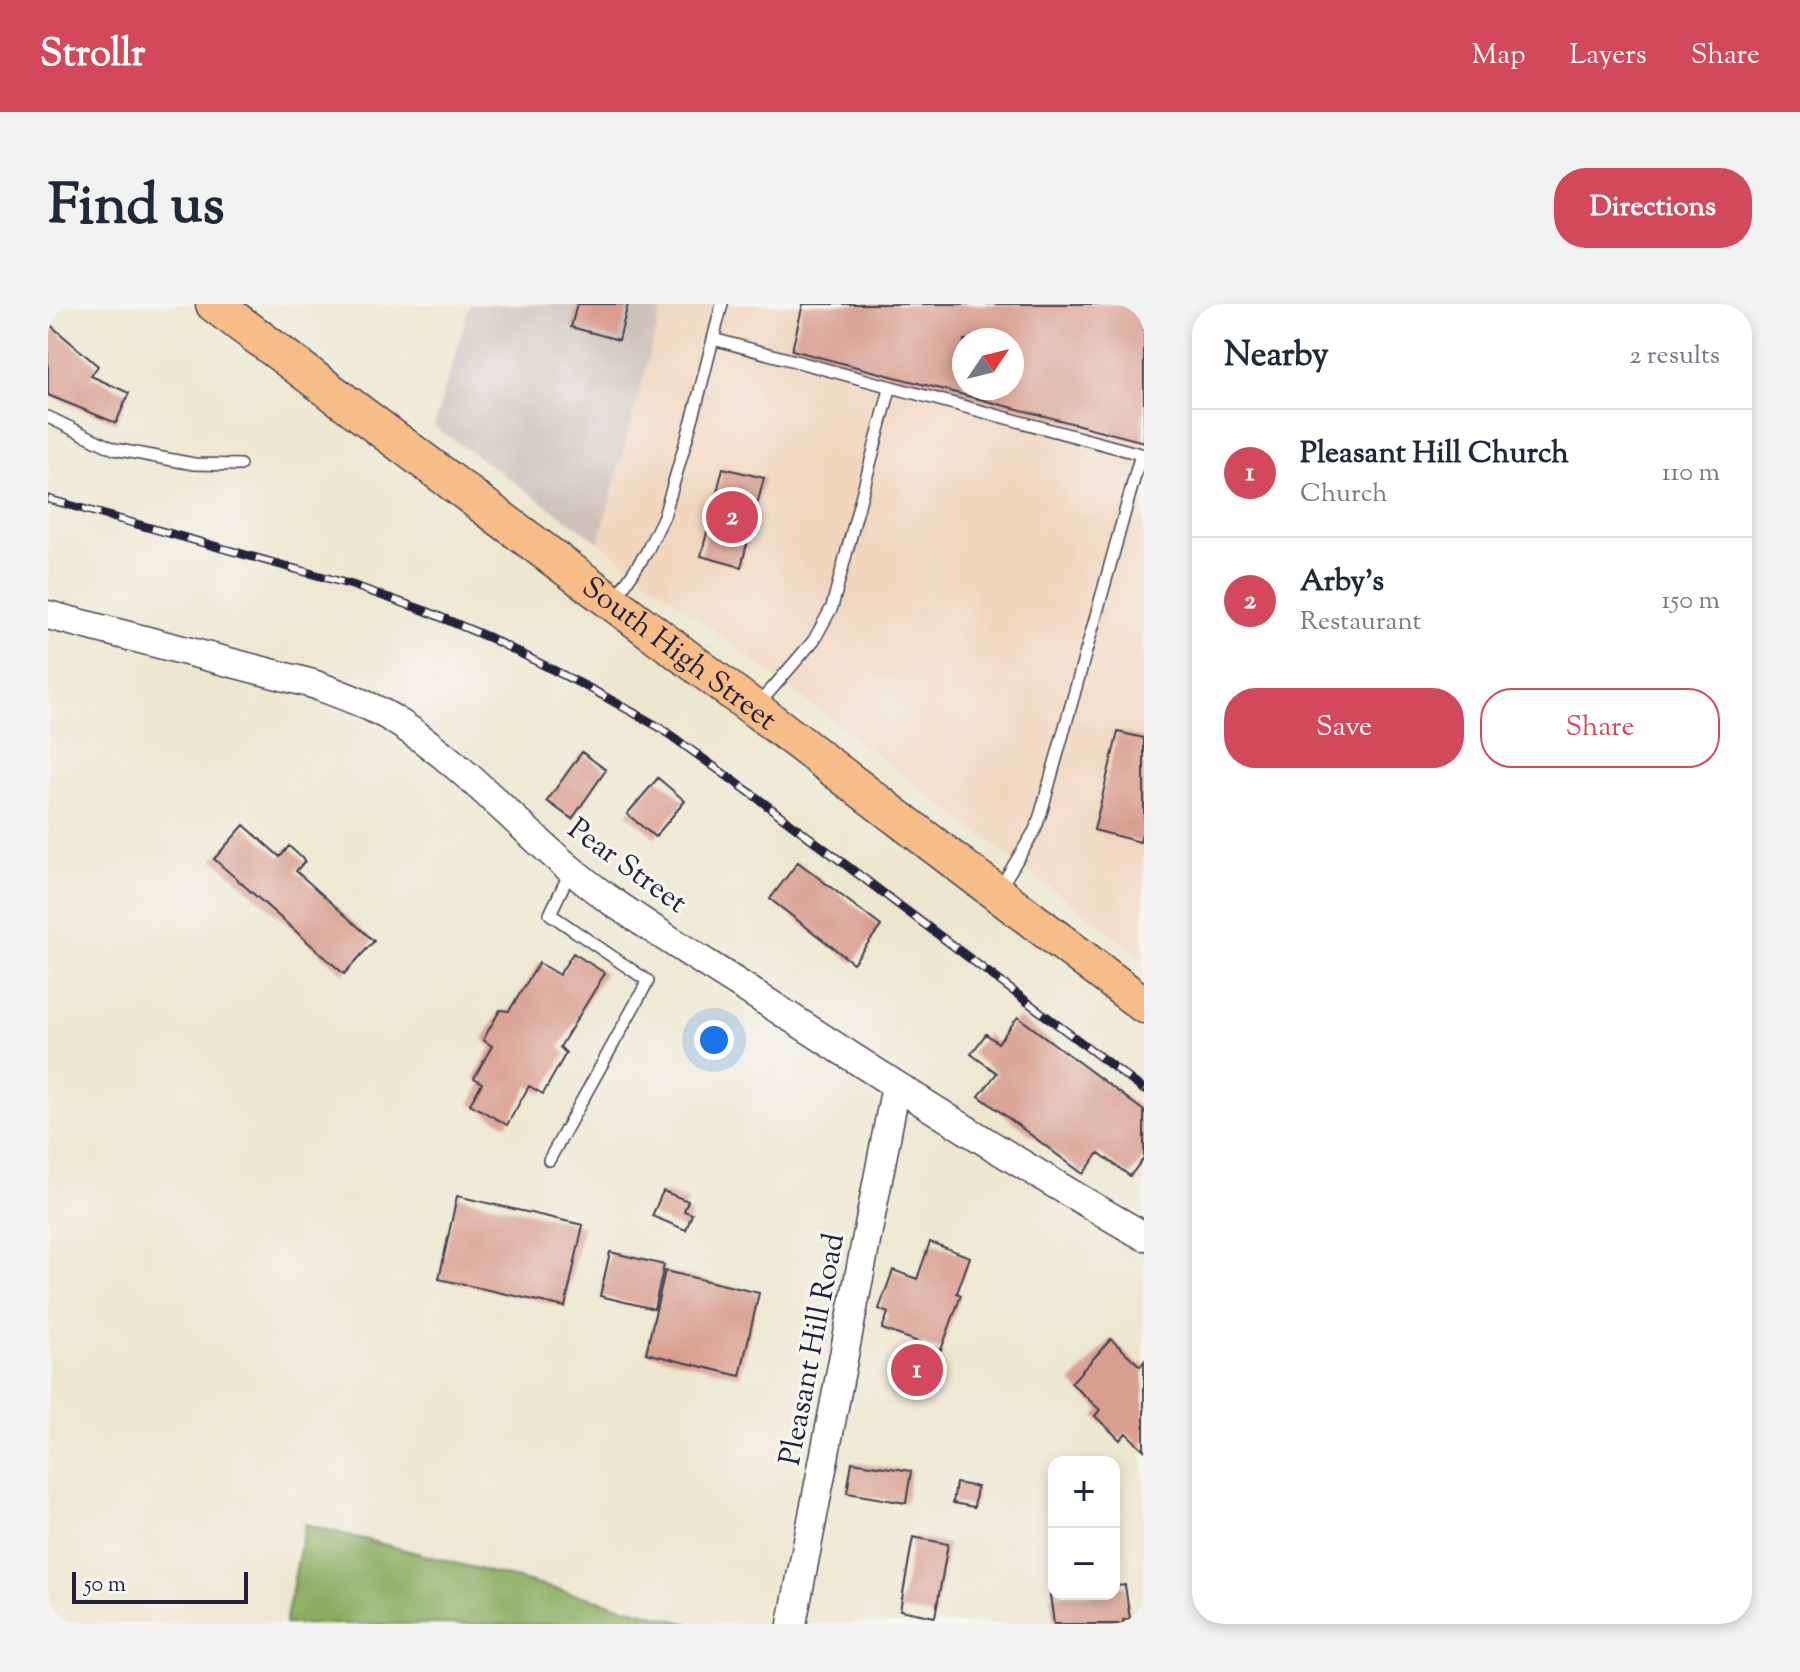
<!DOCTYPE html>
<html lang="en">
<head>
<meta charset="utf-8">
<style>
	body { margin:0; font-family:"Sorts Mill Goudy",serif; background:#f2f2f3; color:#1f2937 }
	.controls { position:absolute; right:24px; bottom:24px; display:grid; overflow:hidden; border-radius:16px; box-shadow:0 4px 12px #0003 }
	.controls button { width:72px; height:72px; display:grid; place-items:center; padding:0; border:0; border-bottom:2px solid #e0e1e3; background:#fff; color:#1f2937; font:40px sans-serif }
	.compass { position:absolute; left:904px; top:24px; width:72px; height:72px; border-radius:50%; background:#fff; box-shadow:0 4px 12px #0003; rotate:55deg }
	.scale { position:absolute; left:24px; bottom:20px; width:176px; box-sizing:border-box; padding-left:8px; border:4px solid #22223b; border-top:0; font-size:22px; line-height:28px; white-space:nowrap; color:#22223b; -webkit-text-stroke:6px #f6f6f2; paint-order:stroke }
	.you { position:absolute; left:666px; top:736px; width:28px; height:28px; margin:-20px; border:6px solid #fff; border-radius:50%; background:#1a73e8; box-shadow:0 0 0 12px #1a73e833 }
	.badge { display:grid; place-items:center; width:52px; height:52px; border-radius:50%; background:#d1495b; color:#fff; font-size:26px; font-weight:700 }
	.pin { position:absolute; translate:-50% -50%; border:4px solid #fff; box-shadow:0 2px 8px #0006 }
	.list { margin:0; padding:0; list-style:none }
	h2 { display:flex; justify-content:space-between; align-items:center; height:104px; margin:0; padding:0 32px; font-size:34px }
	h2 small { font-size:26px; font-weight:400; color:#747a83 }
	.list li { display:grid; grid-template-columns:52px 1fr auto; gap:24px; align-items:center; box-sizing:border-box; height:128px; padding:0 32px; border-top:2px solid #e0e1e3 }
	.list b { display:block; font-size:30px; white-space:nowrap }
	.list p { margin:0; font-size:26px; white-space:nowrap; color:#747a83 }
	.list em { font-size:26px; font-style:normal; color:#747a83 }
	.actions { display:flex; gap:16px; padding:24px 32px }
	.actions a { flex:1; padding:18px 0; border:2px solid #d1495b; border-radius:32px; text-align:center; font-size:28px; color:#d1495b }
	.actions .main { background:#d1495b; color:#fff }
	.map { position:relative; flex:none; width:1096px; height:1320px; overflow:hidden; border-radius:32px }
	header { display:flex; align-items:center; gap:48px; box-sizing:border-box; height:112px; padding:0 40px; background:#d1495b; color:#fff }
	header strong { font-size:38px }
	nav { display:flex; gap:44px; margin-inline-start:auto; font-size:28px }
	.intro { display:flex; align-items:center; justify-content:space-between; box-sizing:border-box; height:192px; padding:0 48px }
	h1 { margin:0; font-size:56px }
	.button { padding:20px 36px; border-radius:32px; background:#d1495b; color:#fff; font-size:28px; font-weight:700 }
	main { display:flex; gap:48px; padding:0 48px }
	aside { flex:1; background:#fff; border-radius:32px; box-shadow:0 4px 12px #0003 }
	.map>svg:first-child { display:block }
</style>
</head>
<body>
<header>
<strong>Strollr</strong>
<nav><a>Map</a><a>Layers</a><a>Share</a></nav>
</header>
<div class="intro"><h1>Find us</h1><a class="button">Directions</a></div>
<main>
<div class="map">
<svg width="1096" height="1320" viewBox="0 0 1096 1320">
	<rect width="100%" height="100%" fill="#f6f6f2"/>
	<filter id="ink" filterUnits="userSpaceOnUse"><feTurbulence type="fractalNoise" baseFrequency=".0125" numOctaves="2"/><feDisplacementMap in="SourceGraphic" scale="16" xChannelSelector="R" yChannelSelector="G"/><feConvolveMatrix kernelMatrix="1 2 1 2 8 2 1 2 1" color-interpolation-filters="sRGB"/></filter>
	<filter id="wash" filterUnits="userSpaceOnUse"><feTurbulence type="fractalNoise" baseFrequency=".006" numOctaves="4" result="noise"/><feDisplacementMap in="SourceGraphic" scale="32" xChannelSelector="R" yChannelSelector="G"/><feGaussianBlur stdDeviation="1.8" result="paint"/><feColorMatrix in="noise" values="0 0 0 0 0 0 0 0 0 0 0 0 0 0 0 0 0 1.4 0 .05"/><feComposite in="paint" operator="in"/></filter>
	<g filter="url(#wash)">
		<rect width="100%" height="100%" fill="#ede7cf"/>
		<path fill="#f1d5bd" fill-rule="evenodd" d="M615,0h481v655l-545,-417zM916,36h48v48h-48z"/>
		<path fill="#cec1ba" d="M422,0h193l-64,238 -165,-116z"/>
		<path fill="#8bad62" stroke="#56684e" stroke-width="2" d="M257,1220l385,100h-405z"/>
		<g id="blocks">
			<path fill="#d99e8f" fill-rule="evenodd" d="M529,0h51l-9,36 -48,-13z
				M755,0h341v138l-352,-92zM916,36h48v48h-48z
				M0,19l50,43 -7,10 38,17 -13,30 -68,-28z
				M675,164l41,10 -23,89 -40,-11z
				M1070,428l26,6v88l-4,16 -46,-12z
				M534,448l24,18 -34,49 -25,-18z
				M610,474l27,23 -30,36 -28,-23z
				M196,521l36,32 9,-11 16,15 -9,10 78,70 -30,33 -130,-115z
				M750,558l83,64 -28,37 -83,-64z
				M525,649l32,20 -45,74 6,6 -23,41 -14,-8 -22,39 -37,-21 12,-21 -8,-5 18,-32 -9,-6 17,-30 9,1 30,-48 20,12z
				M970,713l126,94v47l-14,18 -31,-23 -16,21 -104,-78 18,-23 -26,-19 15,-20 12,9z
				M615,887l25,10 -4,10 8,3 -6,16 -34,-14z
				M409,892l126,29 -18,82 -126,-28z
				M882,938l40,15 -13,36 4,2 -20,55 -59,-21 6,-16 -9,-4 14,-39 24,9z
				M562,948l54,13 -10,44 -54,-13z
				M617,967l94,22 -19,83 -94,-23z
				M1063,1035l29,27 4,-5v89l-18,-17 -6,7 -25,-24 5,-6 -29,-27z
				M804,1158l59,9 -5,32 -59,-10z
				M908,1179l21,4 -3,20 -21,-4z
				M865,1233l35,7 -13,73 -35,-7z
				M1066,1270l3,12 8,-1 5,34 -7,1v4h-69l-4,-29 64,-1z"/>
		</g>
	</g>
	<g filter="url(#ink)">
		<use href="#blocks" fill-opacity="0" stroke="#404051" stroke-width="2"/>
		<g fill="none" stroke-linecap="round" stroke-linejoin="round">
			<g stroke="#404051" stroke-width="14">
				<path id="service" d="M665,35l431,116
					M0,113l66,32 80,15 46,1
					M568,294l30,-45 18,-37 31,-106 27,-106
					M710,401l56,-65 18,-33 58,-218
					M952,584l35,-58 6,-17 100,-359
					M501,856l99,-179 -98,-67 20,-42"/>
			</g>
			<g stroke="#404051" stroke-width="31">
				<path id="tertiary" d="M0,311l265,69c29,11 58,21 83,37 79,50 138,126 214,179 53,37 109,71 163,106 122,79 244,158 371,230
					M744,1320l104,-538"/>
			</g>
			<g stroke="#404051" stroke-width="39">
				<g id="primary">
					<path id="s1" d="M166,0l541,405 389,296"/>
				</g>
			</g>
			<use href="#service" stroke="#fff" stroke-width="11"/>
			<use href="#tertiary" stroke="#fff" stroke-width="28"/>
			<use href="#primary" stroke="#f7bd88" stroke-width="36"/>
			<g stroke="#22223b" stroke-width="9">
				<path id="rail" d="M0,195l304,86 74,26 64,27 103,52 66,37 93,67 392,296"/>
			</g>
			<use href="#rail" stroke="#f6f6f2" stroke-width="6" stroke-dasharray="18" stroke-linecap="butt"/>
		</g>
	</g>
	<g text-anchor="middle" stroke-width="6" stroke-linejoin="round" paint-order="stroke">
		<g font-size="30" fill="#22223b" stroke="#f6f6f2">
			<text dy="10" stroke="none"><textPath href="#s1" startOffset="582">South High Street</textPath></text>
			<text transform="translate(580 561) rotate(36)" y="10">Pear Street</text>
			<text transform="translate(763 1045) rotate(-79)" y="10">Pleasant Hill Road</text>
		</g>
	</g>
</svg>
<div class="controls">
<button>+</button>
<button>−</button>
</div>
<svg class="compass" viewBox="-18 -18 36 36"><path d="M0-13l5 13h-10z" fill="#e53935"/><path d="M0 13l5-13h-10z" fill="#747a83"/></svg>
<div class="scale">50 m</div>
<div class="you"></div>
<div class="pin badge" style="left:869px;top:1066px">1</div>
<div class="pin badge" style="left:684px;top:213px">2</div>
</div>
<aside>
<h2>Nearby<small>2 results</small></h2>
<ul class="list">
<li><span class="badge">1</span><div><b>Pleasant Hill Church</b><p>Church</p></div><em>110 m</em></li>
<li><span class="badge">2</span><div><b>Arby's</b><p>Restaurant</p></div><em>150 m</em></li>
</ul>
<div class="actions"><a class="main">Save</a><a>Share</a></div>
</aside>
</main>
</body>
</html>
